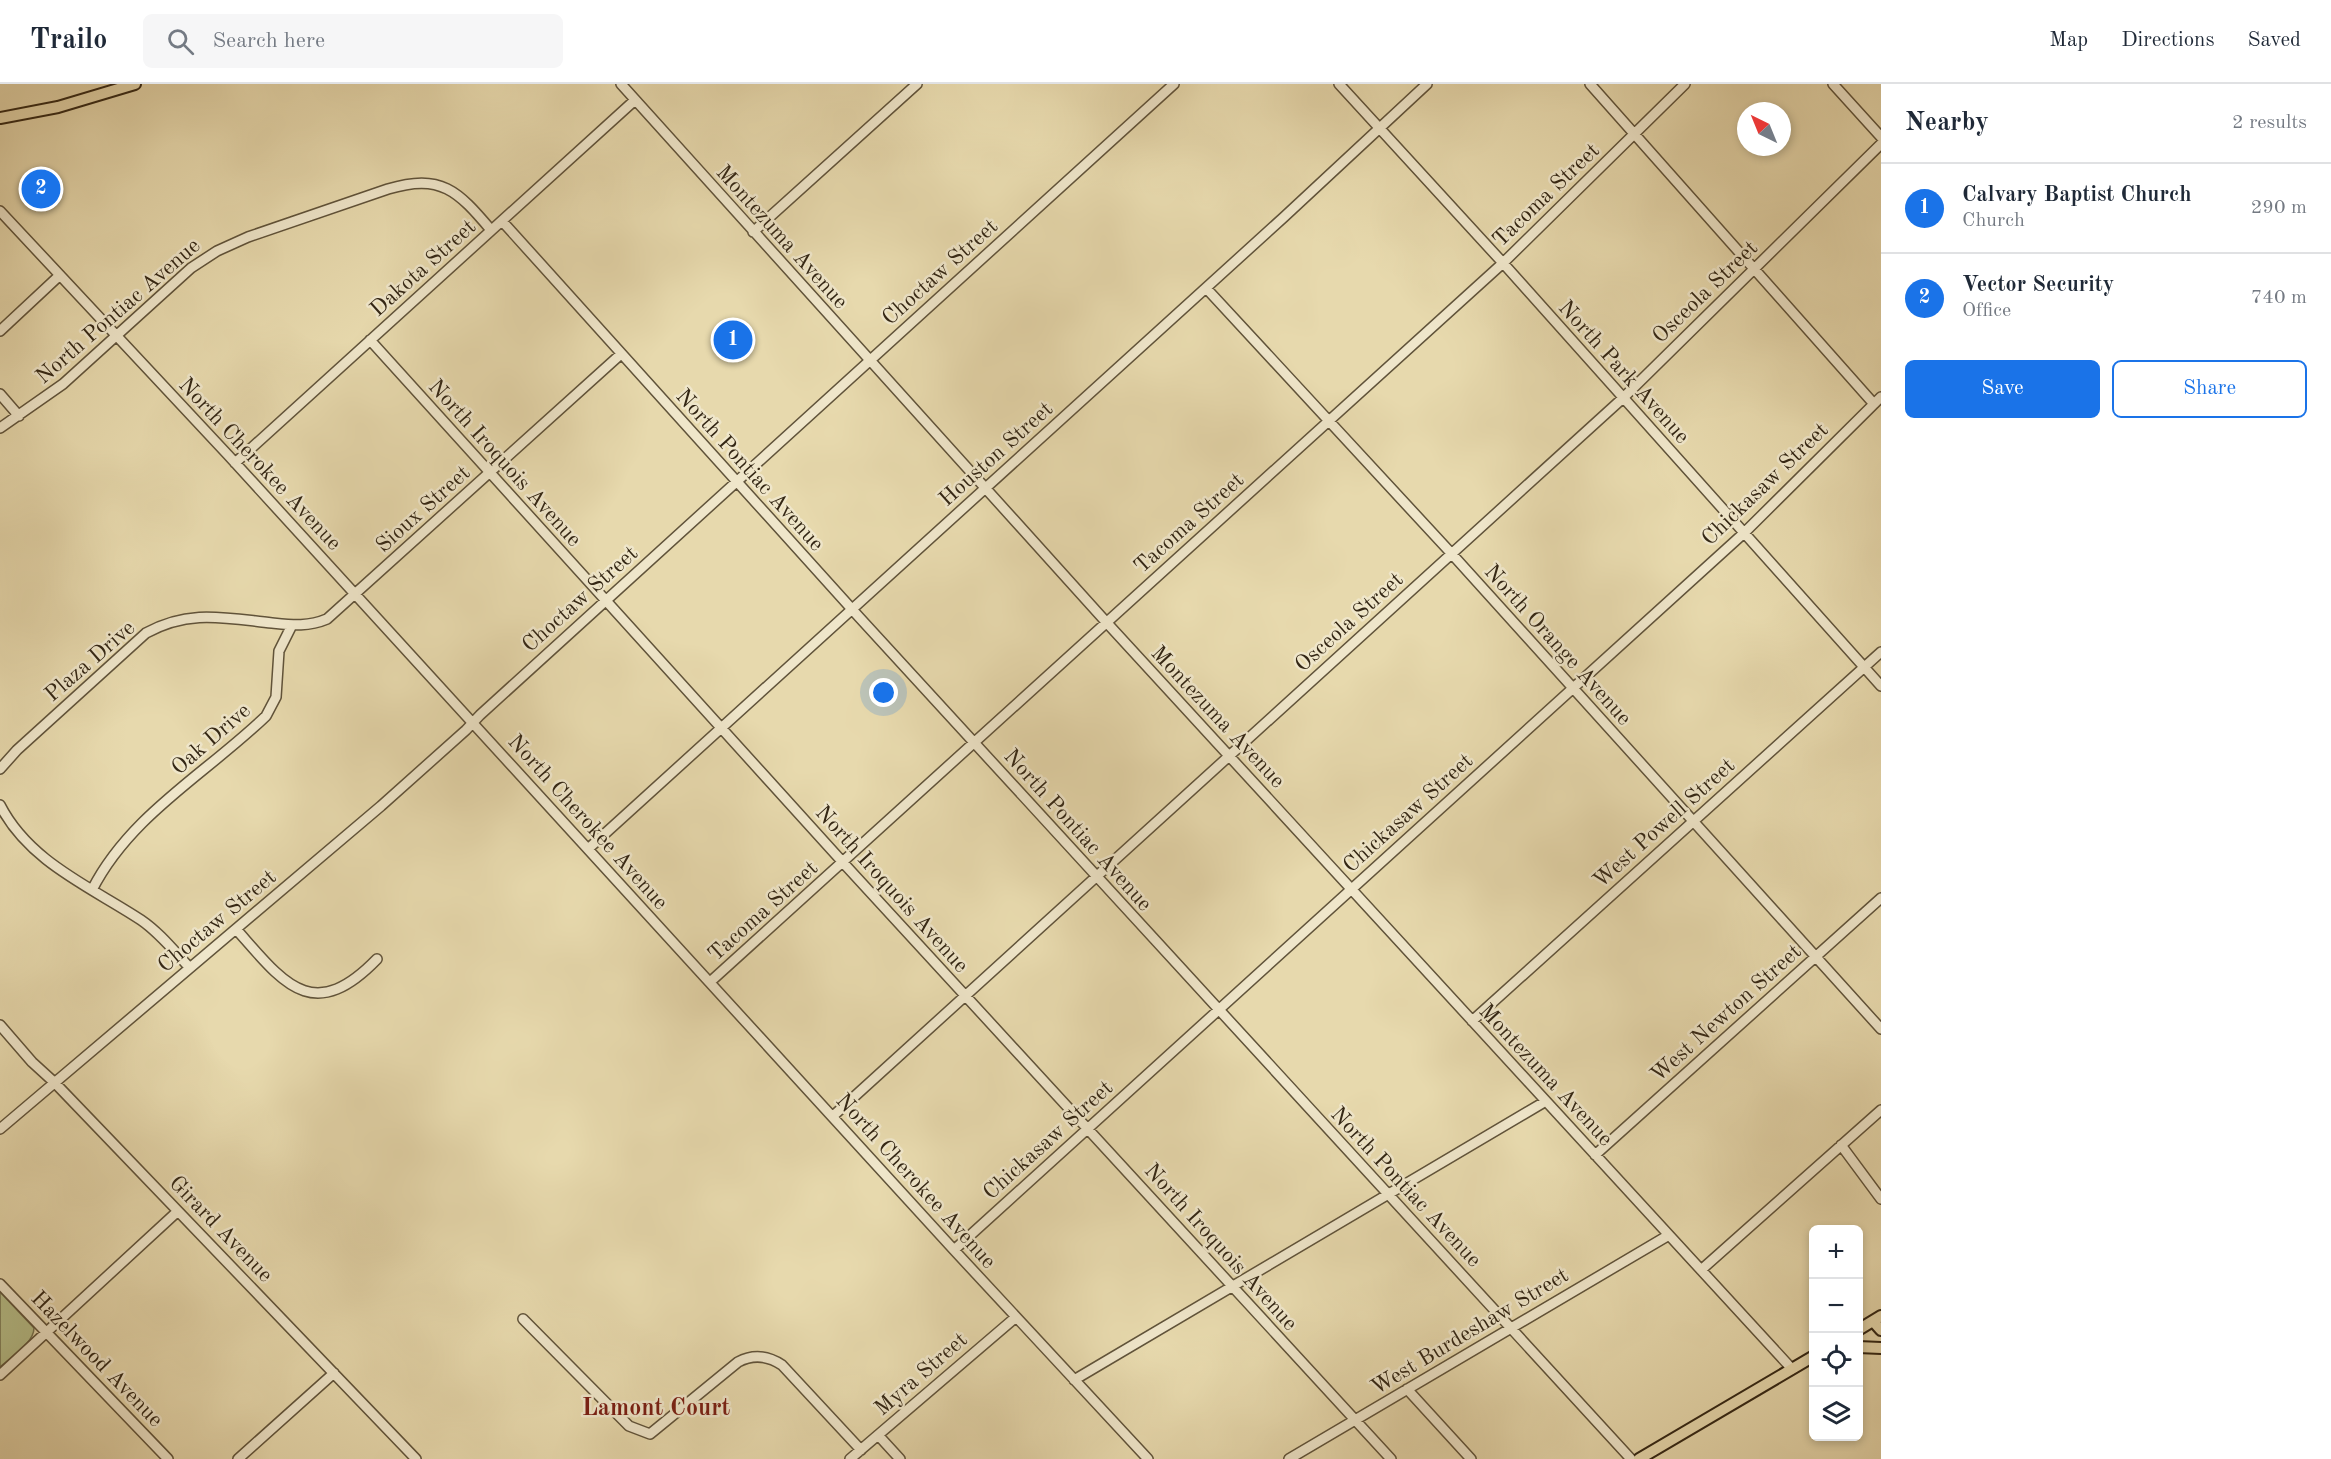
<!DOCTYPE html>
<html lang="en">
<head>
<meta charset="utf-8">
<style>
	body { margin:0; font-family:"Old Standard TT",serif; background:#f6f6f7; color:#1f2937 }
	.controls { position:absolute; right:18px; bottom:18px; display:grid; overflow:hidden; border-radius:9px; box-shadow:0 3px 9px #0003 }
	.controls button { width:54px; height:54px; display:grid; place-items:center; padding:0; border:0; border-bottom:2px solid #e0e1e3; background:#fff; color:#1f2937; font:30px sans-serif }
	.compass { position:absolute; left:1737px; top:18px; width:54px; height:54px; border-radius:50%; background:#fff; box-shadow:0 3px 9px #0003; rotate:317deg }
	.you { position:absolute; left:884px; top:609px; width:21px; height:21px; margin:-15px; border:4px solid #fff; border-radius:50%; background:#1a73e8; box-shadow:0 0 0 9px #1a73e833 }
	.badge { display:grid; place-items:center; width:39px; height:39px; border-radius:50%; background:#1a73e8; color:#fff; font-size:20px; font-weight:700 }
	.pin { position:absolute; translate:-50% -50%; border:3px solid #fff; box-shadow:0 2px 6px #0006 }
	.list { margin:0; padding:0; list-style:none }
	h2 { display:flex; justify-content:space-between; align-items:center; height:78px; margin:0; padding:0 24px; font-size:26px }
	h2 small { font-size:20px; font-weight:400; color:#747a83 }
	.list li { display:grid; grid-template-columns:39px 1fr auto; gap:18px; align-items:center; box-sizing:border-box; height:90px; padding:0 24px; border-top:2px solid #e0e1e3 }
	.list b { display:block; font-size:22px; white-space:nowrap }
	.list p { margin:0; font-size:20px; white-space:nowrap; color:#747a83 }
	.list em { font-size:20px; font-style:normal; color:#747a83 }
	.actions { display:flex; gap:12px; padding:18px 24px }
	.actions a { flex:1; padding:14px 0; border:2px solid #1a73e8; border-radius:9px; text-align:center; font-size:21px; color:#1a73e8 }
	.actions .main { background:#1a73e8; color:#fff }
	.icon { flex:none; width:33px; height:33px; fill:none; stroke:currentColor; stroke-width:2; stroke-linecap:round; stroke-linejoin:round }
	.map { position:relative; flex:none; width:1881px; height:1375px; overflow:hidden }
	header { display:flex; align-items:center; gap:36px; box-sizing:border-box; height:84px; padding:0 30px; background:#fff; border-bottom:2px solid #e0e1e3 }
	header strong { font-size:28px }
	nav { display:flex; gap:33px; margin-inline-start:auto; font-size:21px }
	.search { width:420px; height:54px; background:#f6f6f7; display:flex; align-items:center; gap:15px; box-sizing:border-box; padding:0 21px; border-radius:9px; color:#747a83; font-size:22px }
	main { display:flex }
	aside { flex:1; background:#fff }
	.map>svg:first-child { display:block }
</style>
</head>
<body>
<header>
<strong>Trailo</strong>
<div class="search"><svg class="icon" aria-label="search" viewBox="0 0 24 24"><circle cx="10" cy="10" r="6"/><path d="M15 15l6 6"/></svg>Search here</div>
<nav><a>Map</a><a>Directions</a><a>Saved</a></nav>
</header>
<main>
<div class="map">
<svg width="1881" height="1375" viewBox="0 0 1881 1375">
	<rect width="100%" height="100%" fill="#e7d9ad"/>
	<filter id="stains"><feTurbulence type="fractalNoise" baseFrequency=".00333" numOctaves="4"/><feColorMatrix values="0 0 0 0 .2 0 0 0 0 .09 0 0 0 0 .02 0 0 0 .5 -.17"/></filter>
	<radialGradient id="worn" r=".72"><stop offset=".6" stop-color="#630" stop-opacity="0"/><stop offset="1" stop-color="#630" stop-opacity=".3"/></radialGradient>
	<path fill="#b6bf8a" stroke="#74724f" stroke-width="1.5" d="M0,1208l34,36c0,15 -23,29 -34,39z"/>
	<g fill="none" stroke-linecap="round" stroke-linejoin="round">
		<g stroke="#60533a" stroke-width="12">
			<path id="minor" d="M621,0l486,539 685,746
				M1339,0l164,179 378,423
				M1590,0l284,320
				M1833,0l48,53
				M0,127l228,244 726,795 194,209
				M502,137l357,396 772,842
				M753,148l164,-148
				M1206,204l245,265 430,476
				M0,247l60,-56
				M370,256l478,528 543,591
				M0,310l19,22
				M0,344l63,-44 128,-116 26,-17 31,-14 140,-48c53,-16 70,2 103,41
				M235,379l400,-363
				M0,685l17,-19 129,-117c43,-24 79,-15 126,-10 20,2 36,4 55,-4l294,-265
				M0,721c29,57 91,82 141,115 19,13 33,31 49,48
				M588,765l696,-632 143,-133
				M92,806c38,-75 115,-117 174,-174l10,-19 3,-46 13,-26
				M236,845c47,53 76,97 141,30
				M710,898l793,-719 182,-179
				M1472,937l409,-369
				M0,941l32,37 23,21 361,376
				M833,1032l790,-718 258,-254
				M0,1045l381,-323 85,-76 14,-15 694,-631
				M1841,1061l40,54
				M1595,1071l286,-257
				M954,1166l790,-717 137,-136
				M1701,1186l180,-160
				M0,1200l168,175
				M523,1235l106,107 21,8 88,-72c15,-8 29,-7 44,3l79,85
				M0,1291l178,-164
				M1074,1296l472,-279
				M1407,1305l64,70
				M878,1351l22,24
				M238,1375l96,-86
				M850,1375l166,-142
				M1289,1375l380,-224"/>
		</g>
		<g stroke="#332614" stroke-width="14">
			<path id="major" d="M0,34l58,-11 77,-23
				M1873,1237l8,9
				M1858,1246l23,-14
				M1858,1263l23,1
				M1639,1375l175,-103"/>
		</g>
		<use href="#minor" stroke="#efe6ca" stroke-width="9"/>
		<use href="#major" stroke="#e7d9ad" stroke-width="10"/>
	</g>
	<g text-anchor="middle" stroke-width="5" stroke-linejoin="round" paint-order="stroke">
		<g font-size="22" fill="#332614" stroke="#efe6ca">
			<text transform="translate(1545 110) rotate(-44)" y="8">Tacoma Street</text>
			<text transform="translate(783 152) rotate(48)" y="8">Montezuma Avenue</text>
			<text transform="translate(422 183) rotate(-42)" y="8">Dakota Street</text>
			<text transform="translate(939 187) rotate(-42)" y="8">Choctaw Street</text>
			<text transform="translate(1704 207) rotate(-44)" y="8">Osceola Street</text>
			<text transform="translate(117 226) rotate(-41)" y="8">North Pontiac Avenue</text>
			<text transform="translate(1625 287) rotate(48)" y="8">North Park Avenue</text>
			<text transform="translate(995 369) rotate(-42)" y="8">Houston Street</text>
			<text transform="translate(506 378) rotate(48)" y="8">North Iroquois Avenue</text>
			<text transform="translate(261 379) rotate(47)" y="8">North Cherokee Avenue</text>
			<text transform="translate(751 385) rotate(48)" y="8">North Pontiac Avenue</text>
			<text transform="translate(1764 399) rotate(-44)" y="8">Chickasaw Street</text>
			<text transform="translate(422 424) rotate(-42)" y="8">Sioux Street</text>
			<text transform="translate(1188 438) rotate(-42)" y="8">Tacoma Street</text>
			<text transform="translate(579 514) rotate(-42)" y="8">Choctaw Street</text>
			<text transform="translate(1348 537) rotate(-42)" y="8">Osceola Street</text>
			<text transform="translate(1559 560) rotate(48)" y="8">North Orange Avenue</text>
			<text transform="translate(89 576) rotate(-41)" y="8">Plaza Drive</text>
			<text transform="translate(1219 632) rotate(47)" y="8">Montezuma Avenue</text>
			<text transform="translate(210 654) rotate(-41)" y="8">Oak Drive</text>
			<text transform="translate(1407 728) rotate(-42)" y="8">Chickasaw Street</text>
			<text transform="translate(589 737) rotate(48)" y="8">North Cherokee Avenue</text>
			<text transform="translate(1663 738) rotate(-42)" y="8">West Powell Street</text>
			<text transform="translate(1079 745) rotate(48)" y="8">North Pontiac Avenue</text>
			<text transform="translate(893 804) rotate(48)" y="8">North Iroquois Avenue</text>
			<text transform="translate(762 826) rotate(-42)" y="8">Tacoma Street</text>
			<text transform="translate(216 836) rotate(-40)" y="8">Choctaw Street</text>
			<text transform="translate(1725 928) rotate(-42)" y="8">West Newton Street</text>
			<text transform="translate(1547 990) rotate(47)" y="8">Montezuma Avenue</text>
			<text transform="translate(1047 1055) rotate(-42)" y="8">Chickasaw Street</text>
			<text transform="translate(917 1096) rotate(48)" y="8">North Cherokee Avenue</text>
			<text transform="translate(1407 1102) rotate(47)" y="8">North Pontiac Avenue</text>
			<text transform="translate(222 1144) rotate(46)" y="8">Girard Avenue</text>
			<text transform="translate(1222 1162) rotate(48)" y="8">North Iroquois Avenue</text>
			<text transform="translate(1469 1246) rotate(-31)" y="8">West Burdeshaw Street</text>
			<text transform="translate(98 1274) rotate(46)" y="8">Hazelwood Avenue</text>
			<text transform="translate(920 1289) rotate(-41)" y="8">Myra Street</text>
		</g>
		<g font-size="24" font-weight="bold" fill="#7a1f14" stroke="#efe6ca">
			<text x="656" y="1331">Lamont Court</text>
		</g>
	</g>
	<rect width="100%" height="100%" filter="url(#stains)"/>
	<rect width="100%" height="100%" fill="url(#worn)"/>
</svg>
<div class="controls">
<button>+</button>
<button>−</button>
<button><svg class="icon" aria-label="locate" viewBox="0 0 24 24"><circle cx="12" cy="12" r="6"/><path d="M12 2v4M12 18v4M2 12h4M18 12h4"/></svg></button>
<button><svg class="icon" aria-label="layers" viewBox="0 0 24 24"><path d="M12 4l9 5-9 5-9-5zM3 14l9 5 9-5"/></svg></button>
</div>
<svg class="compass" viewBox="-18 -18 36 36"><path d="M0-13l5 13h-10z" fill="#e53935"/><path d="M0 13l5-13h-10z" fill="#747a83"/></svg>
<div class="you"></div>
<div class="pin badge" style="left:733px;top:256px">1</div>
<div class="pin badge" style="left:41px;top:105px">2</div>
</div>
<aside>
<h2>Nearby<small>2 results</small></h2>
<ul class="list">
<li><span class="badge">1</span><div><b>Calvary Baptist Church</b><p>Church</p></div><em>290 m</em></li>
<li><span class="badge">2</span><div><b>Vector Security</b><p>Office</p></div><em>740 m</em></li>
</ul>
<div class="actions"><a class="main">Save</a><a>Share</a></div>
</aside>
</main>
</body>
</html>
